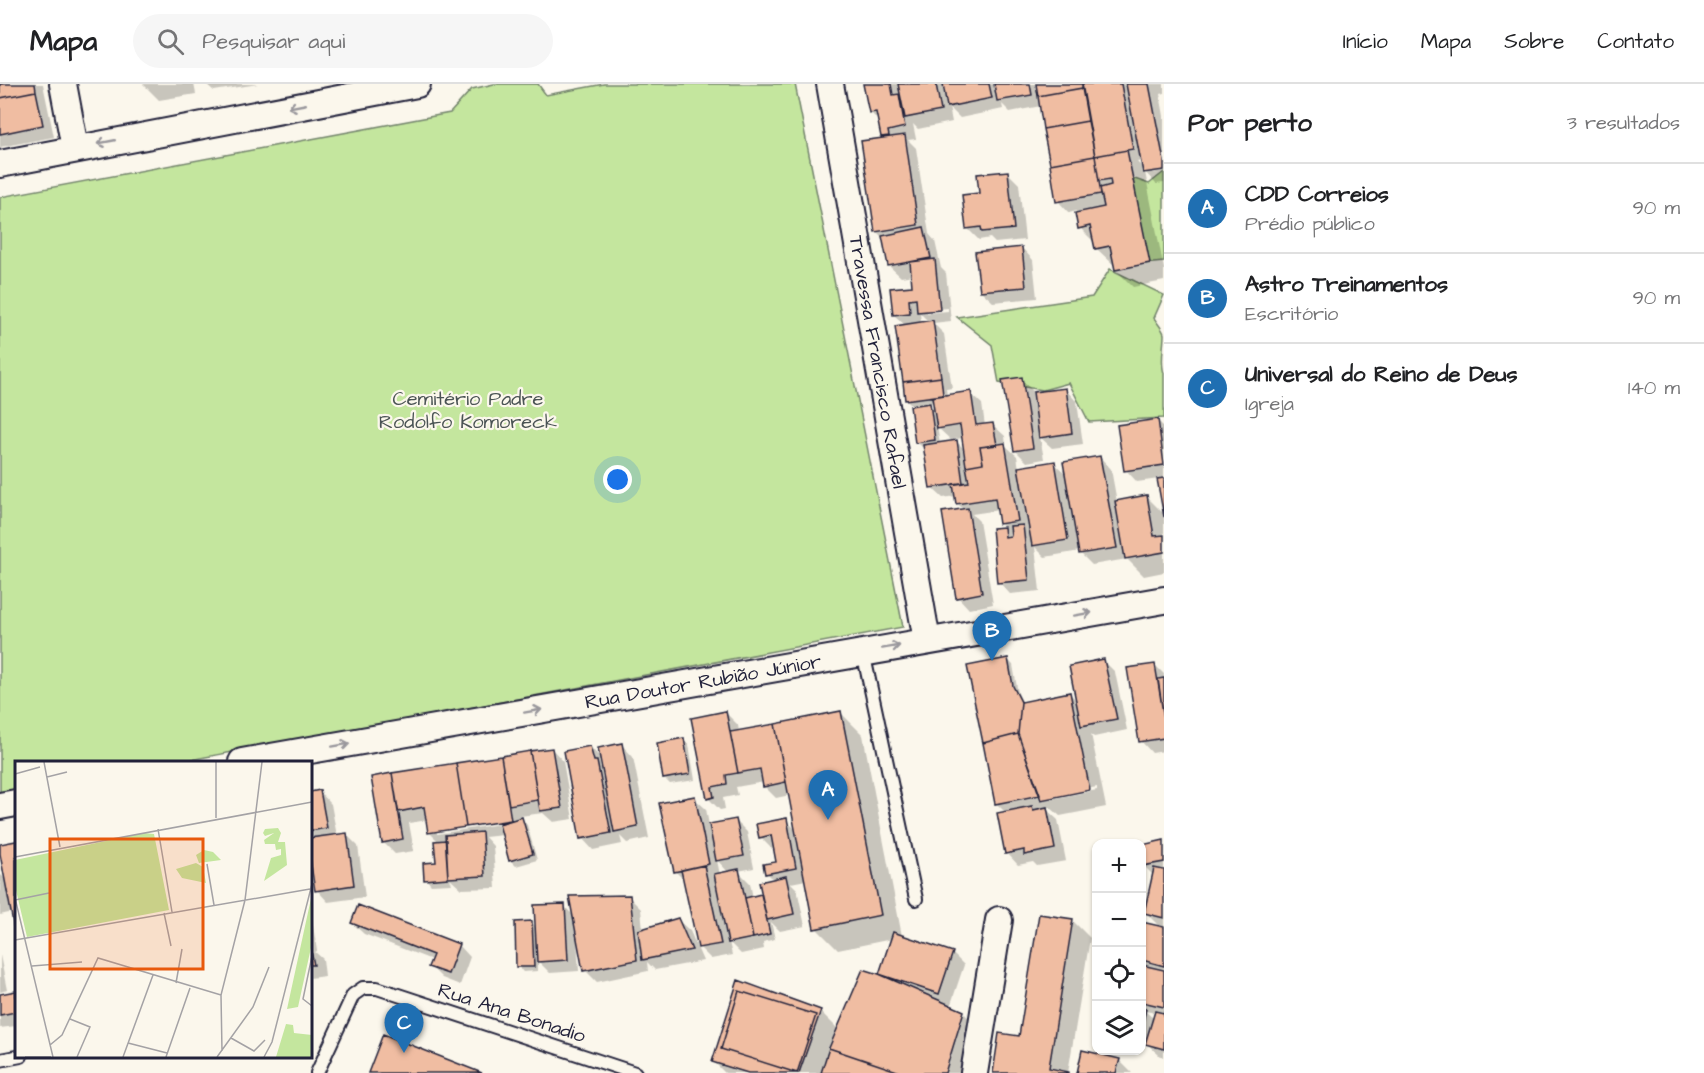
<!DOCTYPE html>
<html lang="pt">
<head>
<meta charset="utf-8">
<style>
	body { margin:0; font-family:"Architects Daughter",sans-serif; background:#f6f6f6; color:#202124 }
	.controls { position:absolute; right:18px; bottom:18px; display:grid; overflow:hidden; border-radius:12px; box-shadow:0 2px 4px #0004 }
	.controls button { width:54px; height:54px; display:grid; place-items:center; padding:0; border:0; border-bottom:2px solid #e0e0e0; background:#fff; color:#202124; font:30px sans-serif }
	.you { position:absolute; left:618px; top:396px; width:21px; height:21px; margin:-15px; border:4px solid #fff; border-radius:50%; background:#1a73e8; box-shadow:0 0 0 9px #1a73e833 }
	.badge { display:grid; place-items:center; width:39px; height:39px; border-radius:50%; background:#1f6fb2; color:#fff; font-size:20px; font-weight:700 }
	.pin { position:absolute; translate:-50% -50px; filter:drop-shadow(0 2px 3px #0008) }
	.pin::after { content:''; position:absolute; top:32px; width:21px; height:18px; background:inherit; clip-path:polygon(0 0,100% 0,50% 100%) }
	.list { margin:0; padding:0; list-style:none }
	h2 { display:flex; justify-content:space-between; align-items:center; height:78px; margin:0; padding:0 24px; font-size:26px }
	h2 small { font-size:20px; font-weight:400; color:#757577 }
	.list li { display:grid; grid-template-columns:39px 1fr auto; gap:18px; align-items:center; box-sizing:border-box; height:90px; padding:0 24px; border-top:2px solid #e0e0e0 }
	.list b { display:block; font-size:22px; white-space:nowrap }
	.list p { margin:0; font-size:20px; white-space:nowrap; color:#757577 }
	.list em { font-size:20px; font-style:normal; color:#757577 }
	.icon { flex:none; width:33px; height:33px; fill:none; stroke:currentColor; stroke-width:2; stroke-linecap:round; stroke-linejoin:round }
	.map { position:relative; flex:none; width:1164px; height:989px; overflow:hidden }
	header { display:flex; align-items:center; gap:36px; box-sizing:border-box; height:84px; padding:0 30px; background:#fff; border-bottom:2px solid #e0e0e0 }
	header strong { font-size:28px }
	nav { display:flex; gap:33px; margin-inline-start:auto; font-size:21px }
	.search { width:420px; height:54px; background:#f6f6f6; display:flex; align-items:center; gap:15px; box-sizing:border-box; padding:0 21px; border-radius:33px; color:#757577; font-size:22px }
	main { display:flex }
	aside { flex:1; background:#fff }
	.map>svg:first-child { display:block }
</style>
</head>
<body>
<header>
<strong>Mapa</strong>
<div class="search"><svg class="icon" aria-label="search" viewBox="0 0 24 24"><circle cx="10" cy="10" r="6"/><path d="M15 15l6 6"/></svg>Pesquisar aqui</div>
<nav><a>Início</a><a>Mapa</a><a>Sobre</a><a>Contato</a></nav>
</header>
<main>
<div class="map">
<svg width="1164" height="989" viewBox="0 0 1164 989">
	<rect width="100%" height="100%" fill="#fbf7ec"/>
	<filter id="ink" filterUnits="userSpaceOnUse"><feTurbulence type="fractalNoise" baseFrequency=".0167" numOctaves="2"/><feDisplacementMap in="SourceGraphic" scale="12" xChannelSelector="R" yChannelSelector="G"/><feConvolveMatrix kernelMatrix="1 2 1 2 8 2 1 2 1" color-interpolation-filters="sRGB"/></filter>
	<g filter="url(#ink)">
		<path fill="#c4e69e" stroke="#73846c" stroke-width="1.5" d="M494,0h44l8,11 58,-11h191l108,543 -724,135h-163v31l-16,3v-599l450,-84 22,-24z
			M1164,88v90l-31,3 -1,-87 17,6z
			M1110,185l54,26 -10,23c3,5 9,11 10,16 0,13 -4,28 0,39v45l-75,4 -20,-39 -26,7 -44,-7 -7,-38 -35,-28 135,-20z"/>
		<path fill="#0003" fill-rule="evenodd" d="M0,0h43l11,53 -54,10z
			M143,0h51l2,10 -37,6z
			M206,0h52l-44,7z
			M865,0h299v9l-4,1 4,22v52l-12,2v3l12,-2v12l-8,1 -11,-12 19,97v12l-31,6 -17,-17 -1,-4 -18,-17 -1,-5 -16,-16 -4,-17 -7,2 -11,-12 -17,-95 -31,6 -8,-8 1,5 -43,9 -11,-11 3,15 -34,7 -5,-5 3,15 -8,1 8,8 13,86 6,7 6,27 5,5 5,48 -18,2 11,11 8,54 -6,1 1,7 23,-3 12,11 3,22 8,-1 12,11 1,10 11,10 2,13 35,-6 13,12 33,-18 11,12 6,33 29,-6 18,18v58l-20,4 -17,-17 -35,6 -12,-12v-2l-35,6 -10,-10 5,44 -30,3 -11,-12 -6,-53 12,-1 -5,-5 -1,-13 -27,4 7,7 14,83 -24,5 -11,-12 6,-87 -7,-7 -1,-7 -13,2 -12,-11 -6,-40h-3l-5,-5 -3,-35 -7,-7 -1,-74 -12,-11 20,-27 -1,-13 -12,2 -12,-11 -5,-27 -8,-8 9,-92 -3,-3 -2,-14 -10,-10zM1142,77l2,8 -7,-7zM948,224v3l-21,2v-3zM920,229l9,9 -8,2zM935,318l1,10 -8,-9zM937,343l16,15 -13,2zM964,354l2,13 -12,-12z
			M1007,88l12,12 6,56 -30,3 -5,-5 -11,2 -12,-12 13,-33z
			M1022,164l11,12 4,38 -44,4 -12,-11z
			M1021,295l12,12v3l33,-4 11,12 6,42 -31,4 -12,-11 4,22 -17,3 -12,-12z
			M1158,337l6,6v82l-5,-30 -22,3 -11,-12z
			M1008,576l5,5 5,28 5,10 46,-10 9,9 25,-42 12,12 12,58 -33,7 -3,-3 15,73 -46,9 -10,-9 -5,1 13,12 8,41 -29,5 -4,-4 -15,3 -11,-12 -1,-40 -9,-9zM1097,703v3l-46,9v-3z
			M1155,581l9,9v77l-12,2 -11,-12z
			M840,628l23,23 39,201 50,17 12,12 -14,42 13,5 17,18 -13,43h-242l-12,-12 107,-50 19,19 41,-54 12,-37 -54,11 -22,-22 -10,-48 -15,3 6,6 8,37 -25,5 -9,-9 4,17 -12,3 1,7 -23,5 -12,-12 3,13 -21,4 -12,-12 -14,-66 -10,-10 19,-73 12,11 3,16 27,-4 11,11 7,36 -16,3 12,12 3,15 8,-2 3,3 10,-19 -7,-7 11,-10 -3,-15 -3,1 -12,-12 26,-17 11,11 -7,-36 -14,3 -12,-12v-4l-28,5 2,8 -15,3 2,11 -5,1 -12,-12 18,-85 12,12 1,7 35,-7 2,2zM717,776l12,13 -9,2z
			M684,656l5,5 6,35 -25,4 -6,-6z
			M622,661l11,12 16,81 -22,5 -7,-7 2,8 -29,6 -11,-12 8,-91 12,12z
			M552,665l11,12 10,58 -20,3 -10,-9 -23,3v4l2,-1 5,6 10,35 -21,6 -6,-6 -7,-25 -18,2 8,9 3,42 -35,1 -11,-10 2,5 -21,1 -5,-6 11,-15 2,-22 -9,-9 -2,-13 -19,3 5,28 -19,3 -12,-12 -10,-64zM518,734l1,3 -82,13v-3z
			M320,708l11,12 6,32 9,-2 12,12 7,51 -37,5 -11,-12 -7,-42v-54z
			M1164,758v215l-5,-2 -12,-11 1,-5 -5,-2 -1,7v-121l19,5 -15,-15 8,-37 -11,-11 -1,-19zM1145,927l11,2 -2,6z
			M16,759v89l-3,-20 -13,3v-41l7,7 -7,-35z
			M629,813l12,12 2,21 35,-10 12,11 13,30 -48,9 -8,-8 1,9 -51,11 -12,-12 -6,-30h-2l2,31 -29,2 -12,-12v10l-15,1 -5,-6 14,-43 4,4 28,-21 10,10z
			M310,822l7,45 -2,1 8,7 2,17 -15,2z
			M359,823l100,38 11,12 -10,28 -18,-7 -12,-12 2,-6 -68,-26 -12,-11z
			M1072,836l18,18 -22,135h-74l26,-35z
			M0,871l7,35 -7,2z
			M16,909v33l-16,2v-32z
			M1119,976l13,13h-54z"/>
		<path fill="#f0bda2" stroke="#22223b" stroke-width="1.5" d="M0,0h35l1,7 -36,7z
			M863,0h28l2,11 6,-1 6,33 -17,4 1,5 -8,1 -5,-25 -7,1z
			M898,0h38l5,27 -36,7z
			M943,0h46l3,14 -45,9z
			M994,0h36l2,11 -35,6z
			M1036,0h46v4l-44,8z
			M1082,0h39l12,65 -38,7z
			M1126,0h23l15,77v9l-21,3z
			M1082,4l6,33 -45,8 -5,-33z
			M36,7l7,34 -43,9v-36z
			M1088,37l7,35 -45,8 -7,-35z
			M905,51l13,90 -43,7 -14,-91z
			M1127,66l23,113 -35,7 -5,-24 -15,3 -5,-23 -12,3 -3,-16 29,-6 -4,-19 11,-3 -1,-6 -11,2 -4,-25z
			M1095,72l6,38 -45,8 -6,-38z
			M1008,87l6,58 -32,3 -1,-5 -15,2 -4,-34 17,-2 -2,-19z
			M924,143l7,31 -43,8 -6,-30z
			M1022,163l4,40 -46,4 -5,-39z
			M935,175l5,51 -23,2 -1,-14 -7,1 1,14 -17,2 -3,-27 22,-2 -2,-24z
			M933,236l8,57 -38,5 -8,-56z
			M941,293l2,18 -38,5 -2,-18z
			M1022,293l11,71 -19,3 -12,-71z
			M1066,304l6,45 -33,5 -6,-46z
			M971,307l5,34 17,-2 4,22 -17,2 3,16 -17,3 -6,-41 -23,4 -5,-32z
			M930,319l5,37 -20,3 -5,-37z
			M1158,335l6,46 -40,6 -7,-46z
			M957,356l6,43 -33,5 -7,-43z
			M1005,359l13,78 -19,3 -4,-26 -39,6 -3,-20 16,-2 -3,-16 17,-3 -3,-16z
			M1100,372l17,92 -38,6 -16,-92z
			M1055,377l13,79 -36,6 -14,-79z
			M1164,394v39l-7,-38z
			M1147,411l7,41 10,-1v17l-39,7 -10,-58z
			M968,424l14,85 -26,5 -14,-86z
			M1023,441l6,55 -32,3 -5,-55 12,-1 1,10 6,-1 -1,-10z
			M1008,574l5,28 8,16 -3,32 -35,9 -16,-77z
			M1104,575l13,60 -36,7 -12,-60z
			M1155,580l9,55v19l-25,4 -12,-74z
			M1164,594v41l-6,-40z
			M1070,608l20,98 -49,10 -23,-66 3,-32z
			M726,627l12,62 -12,2 1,9 -15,3 2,10 -7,2 -16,-81z
			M841,627l40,204 -67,14 -39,-205z
			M775,640l11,58 -23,5 -3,-18 -22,4 -8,-41z
			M1018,650l22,61 -45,9 -12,-61z
			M684,654l6,36 -27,5 -6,-36z
			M622,659l16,84 -24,5 -16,-84z
			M590,662l4,15h3l14,72 -31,6 -16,-88z
			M552,664l10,60 -22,3 -10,-60z
			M530,667l8,49 -29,5 -8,-49z
			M501,672l10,64 -45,7 -10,-64z
			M456,679l10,64 -38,6 -4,-26 -26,5 -6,-39z
			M392,689l11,66 -21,4 -11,-66z
			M320,706l7,38 -17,3v-39z
			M695,712l14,68 -35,8 -15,-69z
			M1032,722l1,4 14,-3 8,42 -31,6v-5l-19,4 -8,-41z
			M522,733l11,37 -24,7 -10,-37z
			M787,734l9,50 -31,6 -2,-10 13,-2 -5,-27 -12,3 -3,-14z
			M736,735l8,37 -28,5 -7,-37z
			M482,748l3,44 -37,2 -3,-43z
			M347,749l7,52 -39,6 -5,-33v-20z
			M446,756l2,38 -24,2 -1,-17 13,-1 -2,-21z
			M1164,756v22l-22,4v-21z
			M16,757v98l-16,-85v-10z
			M704,781l17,79 -23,4 -17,-78z
			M1154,784l10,2v48l-20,-5z
			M739,785l14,69 -25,5 -14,-69z
			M786,792l8,38 -27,6 -8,-38z
			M761,810l9,40 -17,4 -8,-40z
			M630,811l7,65 -54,11 -14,-75z
			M565,820l3,56 -31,2 -3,-57z
			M358,821l101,39 -11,30 -20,-7 5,-12 -82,-32z
			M1039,830l34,5 -24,149 20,4v1h-76l6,-40 20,3z
			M678,834l14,32 -50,10 -4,-30z
			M532,837l2,46h-18l-1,-45z
			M1142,838l22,5v39l-22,-6z
			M893,848l60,20 -14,42 -60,-20z
			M310,862l4,19h-4z
			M1142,881l22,5v37l-22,-5z
			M863,885l16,5 85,37 -19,62h-42l-74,-25z
			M738,896l83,30 -22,63h-51l-36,-11z
			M16,907v21l-16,3v-21z
			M739,907l77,24 -19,58 -76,-24z
			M1142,924l4,1 -4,17z
			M1155,927l9,2v36l-19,-5z
			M383,950l99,39h-114z
			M829,964l74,25h-82z
			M1082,966l38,9 -4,14h-39z"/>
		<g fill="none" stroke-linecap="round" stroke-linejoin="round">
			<g stroke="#22223b" stroke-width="16">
				<path id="service" d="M863,568l53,247
					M0,976l21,-4
					M317,989l36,-78 10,-7h14l258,85"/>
			</g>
			<g stroke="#22223b" stroke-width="30">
				<g id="minor">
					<path d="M63,0l12,64"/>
					<path id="s1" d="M830,0l97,557"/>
					<path d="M0,80l417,-80"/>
					<path id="s2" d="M242,678l922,-162"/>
					<path d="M0,722l16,-3"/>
					<path d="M974,989l25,-153"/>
				</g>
			</g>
			<use href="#service" stroke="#fbf7ec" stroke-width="12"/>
			<use href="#minor" stroke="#fbf7ec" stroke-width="26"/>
		</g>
		<defs><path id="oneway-shaft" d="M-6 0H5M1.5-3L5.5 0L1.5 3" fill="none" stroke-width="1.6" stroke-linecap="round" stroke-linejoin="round" transform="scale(1.5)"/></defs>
		<g stroke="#99979c">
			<use href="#oneway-shaft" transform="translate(297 22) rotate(169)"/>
			<use href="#oneway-shaft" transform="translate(106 58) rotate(169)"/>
			<use href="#oneway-shaft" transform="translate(1083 530) rotate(-10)"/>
			<use href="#oneway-shaft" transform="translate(891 563) rotate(-10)"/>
			<use href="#oneway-shaft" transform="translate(533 627) rotate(-10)"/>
			<use href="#oneway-shaft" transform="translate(341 661) rotate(-10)"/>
		</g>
	</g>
	<g text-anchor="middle" stroke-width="4.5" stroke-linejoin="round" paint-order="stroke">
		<g font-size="20" fill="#22223b" stroke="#fbf7ec">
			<text dy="7" stroke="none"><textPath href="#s1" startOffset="282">Travessa Francisco Rafael</textPath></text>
			<text dy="7" stroke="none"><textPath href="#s2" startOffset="468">Rua Doutor Rubião Júnior</textPath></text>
			<text transform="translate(512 928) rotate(18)" y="7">Rua Ana Bonadio</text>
		</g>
		<g font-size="20" fill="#4a5354" stroke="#fbf7ec">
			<text x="468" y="321">Cemitério Padre<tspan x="468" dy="23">Rodolfo Komoreck</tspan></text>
		</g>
	</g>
	<g transform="translate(15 677)">
		<rect width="297" height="297" fill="#fbf7ec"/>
		<path d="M263,67l3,5 -3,9h7l2,23 -23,16 7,-23 10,-3v-6l-5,1 -1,-6h-10l-1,-4 10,-7 -9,3 -2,-3 2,-4zM129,72l10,1 15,76 -142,27 -12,-51v-26zM189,89l9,2 8,8 -22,3 -3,-8zM181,102l7,4 3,16 -24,-5 -6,-9zM297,133v49l-14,64 -11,2zM271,263l7,1 1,8 18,2v22h-36z" fill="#c4e69e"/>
		<path fill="none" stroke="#a4a2a5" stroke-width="1.5" d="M29,1l16,85M0,13l25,-7M32,16l20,-5M201,57v-56M143,68l14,83M0,96l297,-55M192,103l7,41M0,137l38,159M0,139l34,-7M149,152l7,33M0,179l295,-51M297,195l-9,43 9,7M17,205l50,-4M161,222l6,-34M55,258l20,8 -13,30M216,277l23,13 11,-11M113,282l39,10M35,284l12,-10 36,-77 123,37M207,290l-1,-56 24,-95 17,-138M10,296h26M108,296l30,-82M151,296l24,-69M202,296l36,-50 16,-40M249,296l8,-15 40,-158"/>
		<path fill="#e8590c" fill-opacity="0.15" stroke="#e8590c" stroke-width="3" d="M35,78h153v130h-153z"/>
		<rect width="297" height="297" fill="none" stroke="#22223b" stroke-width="3"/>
	</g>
</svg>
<div class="controls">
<button>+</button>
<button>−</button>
<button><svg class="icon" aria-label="locate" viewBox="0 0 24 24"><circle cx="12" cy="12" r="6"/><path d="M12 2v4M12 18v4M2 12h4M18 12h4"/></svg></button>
<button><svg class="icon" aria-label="layers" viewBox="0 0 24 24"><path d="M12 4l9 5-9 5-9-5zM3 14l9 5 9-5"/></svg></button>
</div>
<div class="you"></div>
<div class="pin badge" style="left:828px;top:736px">A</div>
<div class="pin badge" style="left:992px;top:577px">B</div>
<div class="pin badge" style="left:404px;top:969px">C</div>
</div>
<aside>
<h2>Por perto<small>3 resultados</small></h2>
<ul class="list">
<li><span class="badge">A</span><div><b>CDD Correios</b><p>Prédio público</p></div><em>90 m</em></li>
<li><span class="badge">B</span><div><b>Astro Treinamentos</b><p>Escritório</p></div><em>90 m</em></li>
<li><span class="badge">C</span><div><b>Universal do Reino de Deus</b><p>Igreja</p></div><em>140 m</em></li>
</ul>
</aside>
</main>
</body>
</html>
